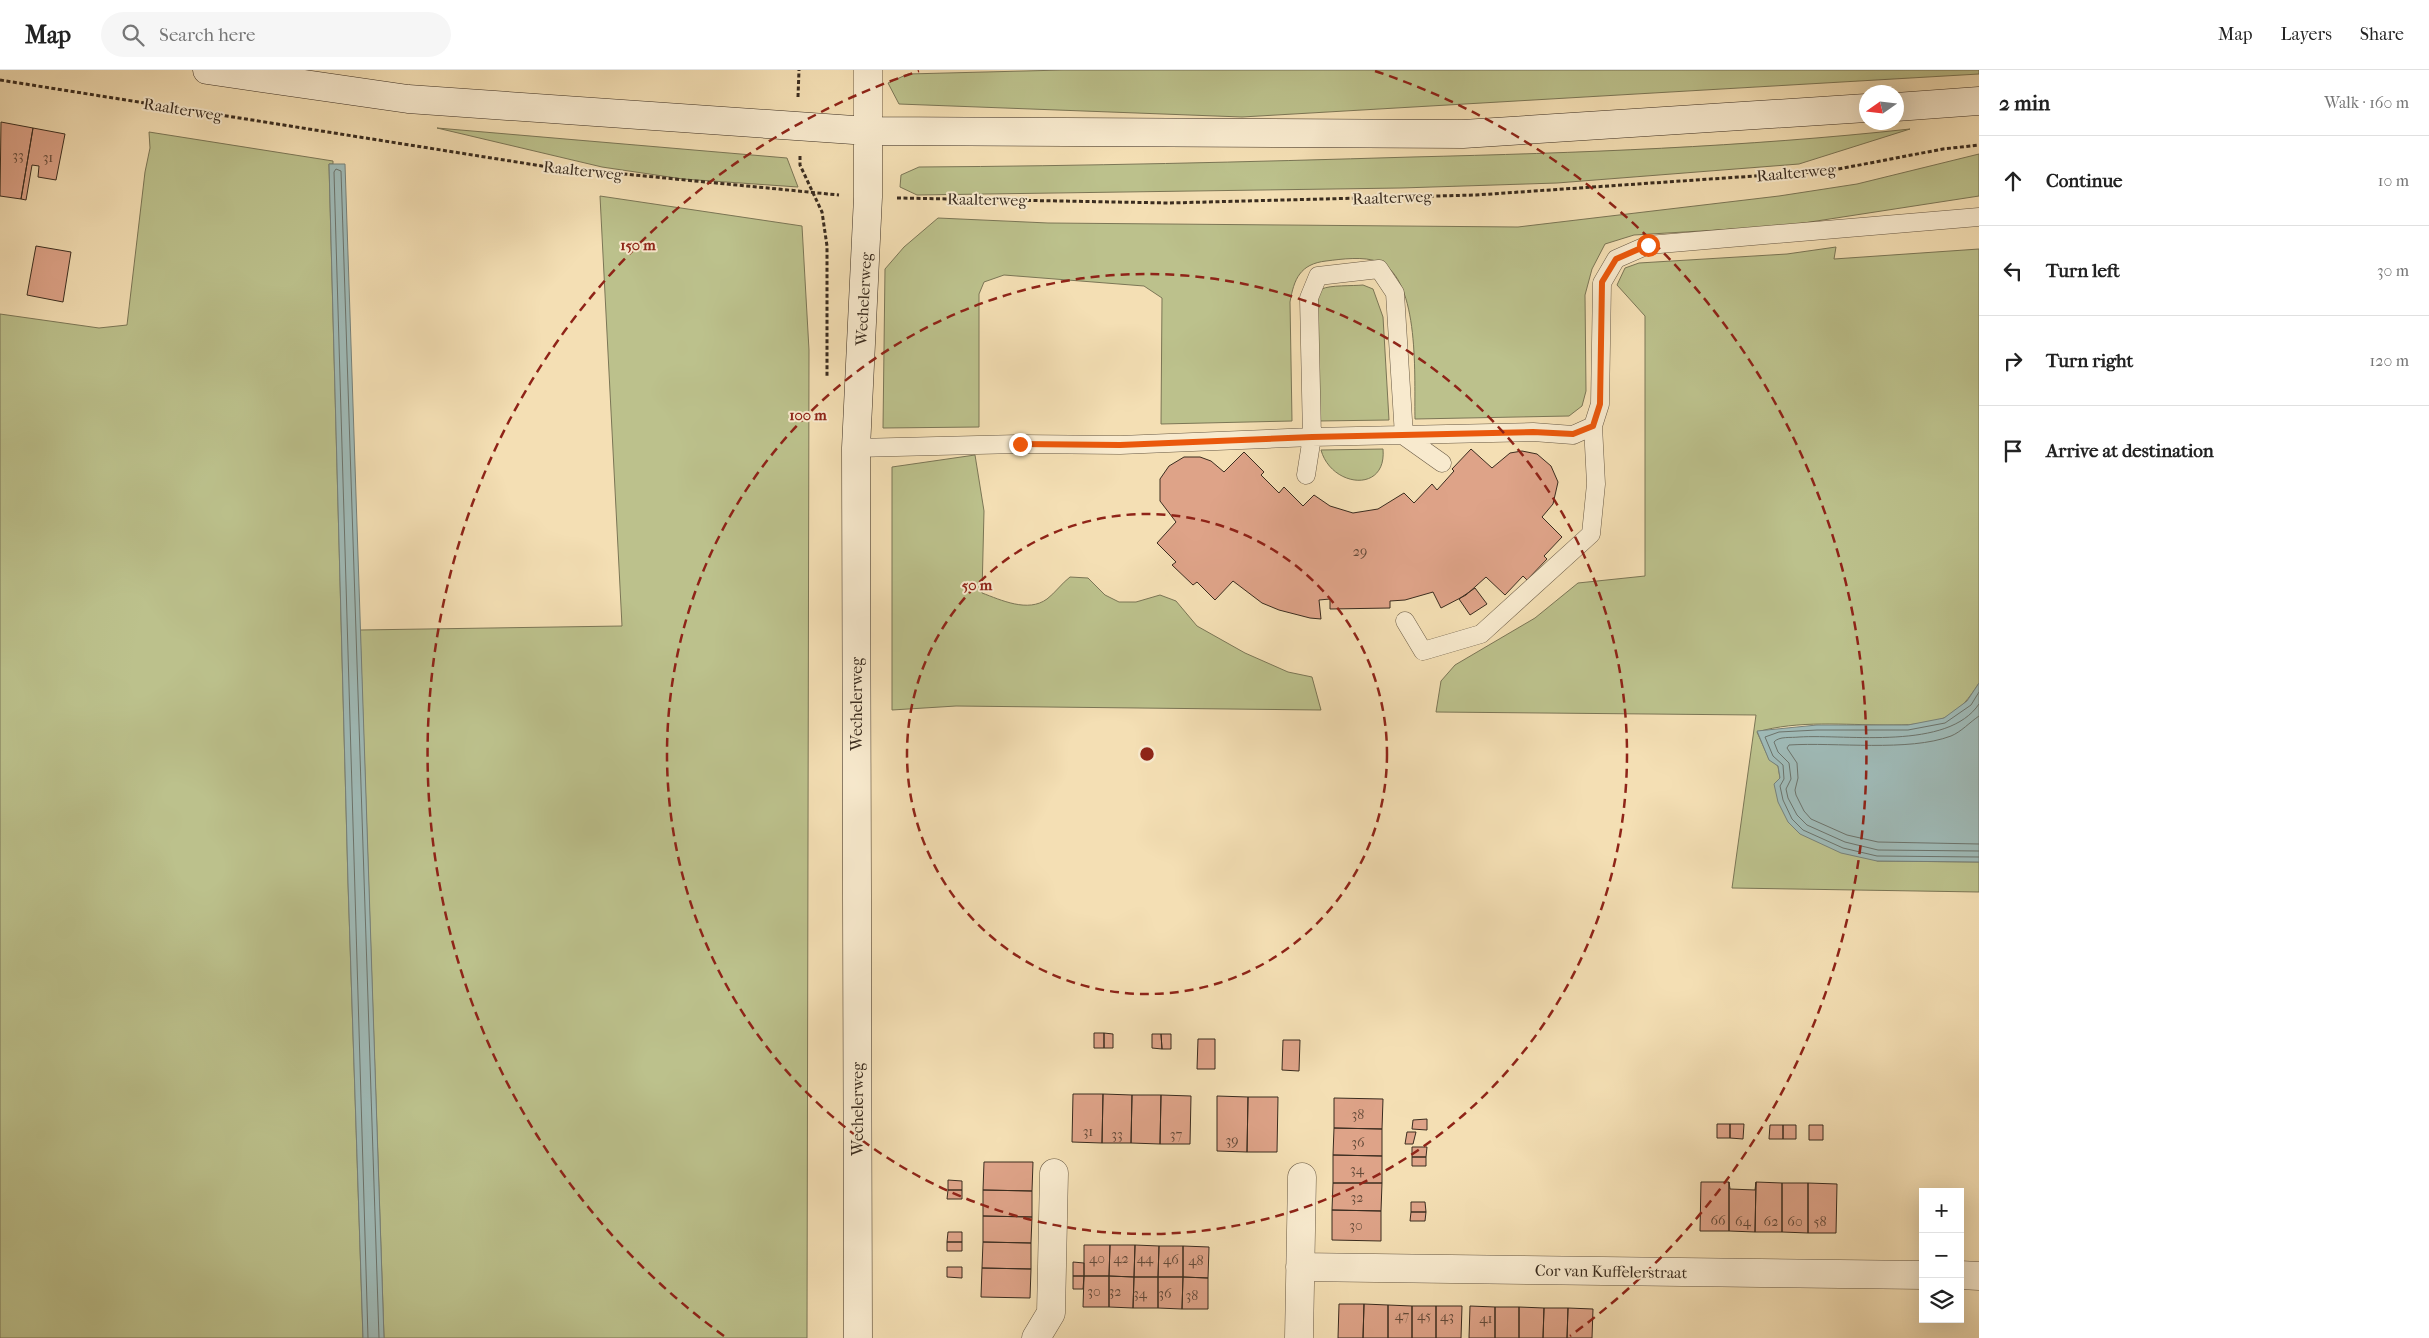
<!DOCTYPE html>
<html lang="en">
<head>
<meta charset="utf-8">
<style>
	body { margin:0; font-family:"IM FELL French Canon",serif; background:#f6f6f6; color:#222 }
	.controls { position:absolute; right:15px; bottom:15px; display:grid; overflow:hidden; border-radius:0px; box-shadow:0 5px 20px #0002 }
	.controls button { width:45px; height:45px; display:grid; place-items:center; padding:0; border:0; border-bottom:1px solid #e0e0e0; background:#fff; color:#222; font:25px sans-serif }
	.compass { position:absolute; left:1859px; top:15px; width:45px; height:45px; border-radius:50%; background:#fff; box-shadow:0 5px 20px #0002; rotate:256deg }
	.stop { position:absolute; width:15px; height:15px; margin:-11px; border:4px solid #ea580c; border-radius:50%; background:#fff }
	.stop.end { background:#ea580c; border-color:#fff; box-shadow:0 1px 5px #0008 }
	.list { margin:0; padding:0; list-style:none }
	h2 { display:flex; justify-content:space-between; align-items:center; height:65px; margin:0; padding:0 20px; font-size:21px }
	h2 small { font-size:16px; font-weight:400; color:#767676 }
	.list li { display:grid; grid-template-columns:32px 1fr auto; gap:15px; align-items:center; box-sizing:border-box; height:90px; padding:0 20px; border-top:1px solid #e0e0e0 }
	.list b { display:block; font-size:19px; white-space:nowrap }
	.list em { font-size:16px; font-style:normal; color:#767676 }
	.icon { flex:none; width:28px; height:28px; fill:none; stroke:currentColor; stroke-width:2; stroke-linecap:round; stroke-linejoin:round }
	.map { position:relative; flex:none; width:1979px; height:1268px; overflow:hidden }
	header { display:flex; align-items:center; gap:30px; box-sizing:border-box; height:70px; padding:0 25px; background:#fff; border-bottom:1px solid #e0e0e0 }
	header strong { font-size:24px }
	nav { display:flex; gap:28px; margin-inline-start:auto; font-size:18px }
	.search { width:350px; height:45px; background:#f6f6f6; display:flex; align-items:center; gap:12px; box-sizing:border-box; padding:0 18px; border-radius:28px; color:#767676; font-size:19px }
	main { display:flex }
	aside { flex:1; background:#fff }
	.map>svg:first-child { display:block }
</style>
</head>
<body>
<header>
<strong>Map</strong>
<div class="search"><svg class="icon" aria-label="search" viewBox="0 0 24 24"><circle cx="10" cy="10" r="6"/><path d="M15 15l6 6"/></svg>Search here</div>
<nav><a>Map</a><a>Layers</a><a>Share</a></nav>
</header>
<main>
<div class="map">
<svg width="1979" height="1268" viewBox="0 0 1979 1268">
	<rect width="100%" height="100%" fill="#f4dfb4"/>
	<filter id="stains"><feTurbulence type="fractalNoise" baseFrequency=".004" numOctaves="4"/><feColorMatrix values="0 0 0 0 .2 0 0 0 0 .09 0 0 0 0 .02 0 0 0 .5 -.17"/></filter>
	<radialGradient id="worn" r=".72"><stop offset=".6" stop-color="#630" stop-opacity="0"/><stop offset="1" stop-color="#630" stop-opacity=".3"/></radialGradient>
	<path fill="#bcc18c" stroke="#7b7656" d="M1063,0h916v4l-737,43 -343,-13 -11,-21 20,-9z
		M437,58l350,30 11,29 -115,-8 -81,-12z
		M1910,59l-111,35 -242,19 -156,5 -484,7 -17,-8 1,-12 18,-8c164,-1 329,-5 493,-10 166,-4 333,-10 498,-28z
		M149,62l184,29v3h-4l19,718 15,456h-363v-1024l99,14 28,-3 18,-153 5,-24z
		M1979,84v42l-195,30 -150,9 -29,9 -13,25 -7,26 1,96 -4,15 -13,10 -154,3c-1,-38 6,-140 -36,-157 -15,-6 -37,-3 -53,-1 -26,3 -32,18 -36,41l2,119 -131,3 1,-126 -18,-12 -140,-11 -20,7 -5,12v133l-96,1 2,-159 19,-22 34,-29 110,5 470,4 261,-31 78,-12z
		M600,126l202,30 7,124 -2,988h-423l-24,-708 262,-4z
		M1836,177l-2,12 145,-10v434c-9,14 -19,28 -35,35 -16,7 -39,7 -57,7 -42,0 -89,-5 -130,7l12,27 9,7 2,12 97,83 102,1v30l-247,-4 24,-173 -320,-3 5,-31 14,-16 80,-47 43,-35 67,-7v-260l-28,-31 8,-17 14,-5 148,-9z
		M1363,215l10,4 10,28 6,103 -71,1 -2,-117c1,-5 1,-12 6,-15 7,-4 32,-3 41,-4z
		M1383,379c4,45 -52,38 -62,1z
		M975,385l9,56 -2,82c19,7 46,20 65,6 8,-6 15,-16 23,-22l18,1 17,17 14,7h17l24,-7 16,6 21,25 48,27 43,19 24,5 9,33 -365,-4 -64,4v-243z"/>
	<path fill="#9fbab7" stroke="#77817a" d="M329,94h16l39,1174h-21l-15,-456z
		M1979,613v179l-102,-1 -36,-8 -41,-19 -12,-12 -10,-20 -4,-18 6,-6 -2,-12 -9,-6 -12,-29 60,-6h91l36,-7 23,-17z"/>
	<g fill="none" stroke-linecap="round" stroke-linejoin="round">
		<path stroke="#6c736b" stroke-width="1" d="M1979,622l-8,13 -26,18 -37,7h-91l-38,2 -14,5 8,19 10,9 1,14 -4,7 3,14 9,19 11,11 40,18 34,8 102,1
			M1979,634c-31,47 -131,30 -180,33 -8,1 -20,-1 -25,5l4,10 11,11 2,16 -5,10 2,9 9,17 10,10 38,17 33,8 101,1
			M1979,646c-9,6 -18,16 -28,20 -42,16 -116,6 -162,9l-2,3 10,15 1,15 -3,12 1,5 8,16 7,8 36,16 31,7 101,2
			M368,1268l-34,-1166 2,-3 5,2 38,1167"/>
	</g>
	<path fill="#dea388" stroke="#3a2c1f" d="M1,52l32,6 -12,71 -21,-3z
		M33,58l32,6 -9,46 -18,-3 1,-11 -7,-1 -6,35 -5,-1z
		M36,176l35,6 -8,50 -36,-7z
		M1471,379l21,19 18,-15 12,-2 15,3 14,12 7,16 -5,22 -11,13 20,20 -18,19 3,3 -20,21 -4,-4 -18,19 -19,-18 -20,18 -25,13 -8,-16 -28,8 -15,1v7l-60,1v-10l-11,1 2,19 -11,-1 -31,-8 -17,-7 -29,-22 -18,19 -18,-18 -4,3 -21,-20 4,-3 -19,-19 19,-21 -16,-21v-22l9,-13 15,-9h16l11,4 13,11 20,-20 20,20 -3,3 18,18 5,-6 19,19 11,-11 16,11 23,7 25,-4 26,-16 10,10 18,-19 5,6 17,-19 -2,-2z
		M1475,518l12,16 -17,11 -11,-16z
		M1094,963h10v15h-10z
		M1104,963l9,1v14h-9z
		M1152,964h9l1,15 -10,-1z
		M1161,964h10v15h-9z
		M1198,969h17v30h-18z
		M1283,970h17l-1,31 -17,-1z
		M1073,1024h30l-1,49 -30,-1z
		M1103,1024l29,1 -1,48h-29z
		M1132,1025h29l-1,49 -29,-1z
		M1161,1025l30,1 -1,48h-30z
		M1217,1026l31,1 -1,55 -30,-1z
		M1248,1027h30l-1,55h-30z
		M1334,1028l49,1 -1,30 -48,-1z
		M1427,1049v11l-15,-1 1,-9z
		M1717,1054h13v14h-13z
		M1730,1054h14l-1,15 -13,-1z
		M1770,1055h13v14h-14z
		M1783,1055h13v14h-13z
		M1809,1055h14v15h-14z
		M1334,1058l48,1v27l-49,-1z
		M1407,1062h9l-3,12h-8z
		M1412,1077h15l-1,10h-14z
		M1333,1085l49,1v27h-49z
		M1412,1087h14v9h-14z
		M984,1092h49l-1,29 -49,-1z
		M948,1110l14,1v9h-14z
		M1701,1112h28v49h-29z
		M1729,1112l1,7 25,1 1,-8 -1,50 -26,-1z
		M1756,1112l26,1v49h-27z
		M1333,1113h49l-1,28 -49,-1z
		M1782,1113h26v50l-26,-1z
		M1808,1113l29,1 -1,49h-28z
		M948,1120h14v9h-15z
		M983,1120l49,1v26l-49,-1z
		M1411,1132h14l1,10h-15z
		M1332,1140l49,1v30l-49,-1z
		M1411,1142h15l-1,9h-15z
		M983,1146l49,1 -1,26 -48,-1z
		M948,1162h14v10h-15z
		M947,1172h15v9h-15z
		M983,1172l48,1v26l-49,-1z
		M1084,1175h26l-1,31h-25z
		M1110,1175h25l-1,32 -25,-1z
		M1135,1175l24,1 -1,31h-24z
		M1159,1176h24v31h-25z
		M1183,1176l26,1 -1,31 -25,-1z
		M1073,1192l11,1v13h-11z
		M947,1197h15v11l-15,-1z
		M982,1198l49,1 -1,29 -49,-1z
		M1073,1206h11l-1,13h-10z
		M1084,1206h25v31h-26z
		M1109,1206l25,1 -1,31 -24,-1z
		M1134,1207h24v31h-25z
		M1158,1207h25l-1,32 -24,-1z
		M1183,1207l25,1v31h-26z
		M1339,1234h25l-1,34h-25z
		M1364,1234l24,1v33h-25z
		M1388,1235l24,1v32h-24z
		M1412,1236h24v32h-24z
		M1436,1236h26l-1,32h-25z
		M1470,1236l25,1v31h-26z
		M1495,1237h24v31h-24z
		M1519,1237l25,1 -1,30h-24z
		M1544,1238h24l-1,30h-24z
		M1568,1238l25,1 -1,29h-25z"/>
	<g fill="none" stroke-linecap="round" stroke-linejoin="round">
		<g stroke="#685944" stroke-width="19">
			<path id="lane" d="M1404,366l38,27
				M856,378l164,-4 100,1 192,-8 221,-5 40,3 20,-9 7,-22 2,-121 14,-24 32,-14 331,-28
				M1306,405l6,-38 -3,-139 9,-22 61,-7 16,24 9,143
				M1405,551l18,30 58,-17 110,-100 5,-50 -3,-58"/>
		</g>
		<g stroke="#685944" stroke-width="29">
			<path id="street" d="M868,0v61
				M1300,1197l623,8
				M1960,1205l19,1
				M1036,1268l15,-25 3,-140
				M1299,1268l3,-161"/>
		</g>
		<g stroke="#3a2c1f" stroke-width="29">
			<path id="secondary" d="M207,0l201,29 460,32 595,3 403,-26
				M1896,37l83,-6
				M858,1268l-2,-890 12,-251v-66"/>
		</g>
		<path stroke="#3a2c1f" stroke-width="3" stroke-dasharray="4 2.5" stroke-linecap="butt" d="M0,10l542,86 297,29
			M798,27l1,-27
			M800,86v9l22,47 5,34v131
			M897,128l272,5 307,-8 352,-24 115,-22 36,-4"/>
		<use href="#lane" stroke="#f8eace" stroke-width="18"/>
		<use href="#street" stroke="#f8eace" stroke-width="28"/>
		<use href="#secondary" stroke="#f8eace" stroke-width="28"/>
	</g>
	<g fill="none" stroke-linecap="round" stroke-linejoin="round">
		<path stroke="#ea580c" stroke-width="6" d="M1020,374l100,1 192,-8 221,-5 40,2 20,-8 7,-22 2,-122 14,-23 32,-14"/>
	</g>
	<g fill="none" stroke="#8f2418" stroke-width="2.5" stroke-dasharray="9 6">
		<circle cx="1147" cy="684" r="240"/>
		<circle cx="1147" cy="684" r="480"/>
		<path d="M724 1266A720 720 0 0 1 919 1M1375 1A720 720 0 0 1 1570 1266"/>
	</g>
	<g text-anchor="middle" stroke-width="4" stroke-linejoin="round" paint-order="stroke">
		<g font-size="14" fill="#634a39">
			<text x="18" y="90">33</text>
			<text x="48" y="92">31</text>
			<text x="1360" y="486">29</text>
			<text x="1358" y="1049">38</text>
			<text x="1088" y="1066">31</text>
			<text x="1117" y="1069">33</text>
			<text x="1176" y="1069">37</text>
			<text x="1232" y="1075">39</text>
			<text x="1358" y="1077">36</text>
			<text x="1357" y="1104">34</text>
			<text x="1357" y="1132">32</text>
			<text x="1718" y="1155">66</text>
			<text x="1743" y="1156">64</text>
			<text x="1771" y="1156">62</text>
			<text x="1795" y="1156">60</text>
			<text x="1820" y="1156">58</text>
			<text x="1356" y="1160">30</text>
			<text x="1097" y="1193">40</text>
			<text x="1121" y="1193">42</text>
			<text x="1145" y="1193">44</text>
			<text x="1171" y="1194">46</text>
			<text x="1196" y="1195">48</text>
			<text x="1094" y="1226">30</text>
			<text x="1115" y="1226">32</text>
			<text x="1140" y="1228">34</text>
			<text x="1165" y="1228">36</text>
			<text x="1192" y="1230">38</text>
			<text x="1402" y="1250">47</text>
			<text x="1424" y="1250">45</text>
			<text x="1447" y="1251">43</text>
			<text x="1486" y="1253">41</text>
		</g>
		<g font-size="16" fill="#3a2c1f" stroke="#f8eace">
			<text transform="translate(183 39) rotate(9)" y="6">Raalterweg</text>
			<text transform="translate(583 100) rotate(6)" y="6">Raalterweg</text>
			<text transform="translate(1796 102) rotate(-5)" y="6">Raalterweg</text>
			<text transform="translate(1392 127) rotate(-2)" y="6">Raalterweg</text>
			<text transform="translate(987 129) rotate(1)" y="6">Raalterweg</text>
			<text transform="translate(863 229) rotate(-87)" y="6">Wechelerweg</text>
			<text transform="translate(856 634) rotate(-90)" y="6">Wechelerweg</text>
			<text transform="translate(857 1039) rotate(-90)" y="6">Wechelerweg</text>
			<text transform="translate(1611 1201) rotate(1)" y="6">Cor van Kuffelerstraat</text>
		</g>
	</g>
	<circle cx="1147" cy="684" r="8" fill="#8f2418" stroke="#f8eace" stroke-width="2.5"/>
	<g font-size="15" text-anchor="middle" font-weight="bold" fill="#8f2418" stroke="#f8eace" stroke-width="4" stroke-linejoin="round" paint-order="stroke">
		<text x="638" y="180">150 m</text>
		<text x="808" y="350">100 m</text>
		<text x="977" y="520">50 m</text>
	</g>
	<rect width="100%" height="100%" filter="url(#stains)"/>
	<rect width="100%" height="100%" fill="url(#worn)"/>
</svg>
<div class="controls">
<button>+</button>
<button>−</button>
<button><svg class="icon" aria-label="layers" viewBox="0 0 24 24"><path d="M12 4l9 5-9 5-9-5zM3 14l9 5 9-5"/></svg></button>
</div>
<svg class="compass" viewBox="-18 -18 36 36"><path d="M0-13l5 13h-10z" fill="#e53935"/><path d="M0 13l5-13h-10z" fill="#767676"/></svg>
<div class="stop" style="left:1648px;top:175px"></div>
<div class="stop end" style="left:1020px;top:374px"></div>
</div>
<aside>
<h2>2 min<small>Walk · 160 m</small></h2>
<ul class="list">
<li><svg class="icon" aria-label="ahead" viewBox="0 0 24 24"><path d="M12 20V5M6 11l6-6 6 6"/></svg><div><b>Continue</b></div><em>10 m</em></li>
<li><svg class="icon" aria-label="left" viewBox="0 0 24 24"><path d="M17 20v-9H6M10 6l-5 5 5 5"/></svg><div><b>Turn left</b></div><em>30 m</em></li>
<li><svg class="icon" aria-label="right" viewBox="0 0 24 24"><path d="M7 20v-9h11M14 6l5 5-5 5"/></svg><div><b>Turn right</b></div><em>120 m</em></li>
<li><svg class="icon" aria-label="arrive" viewBox="0 0 24 24"><path d="M6 21V4h12l-3 4 3 4H6"/></svg><div><b>Arrive at destination</b></div></li>
</ul>
</aside>
</main>
</body>
</html>
